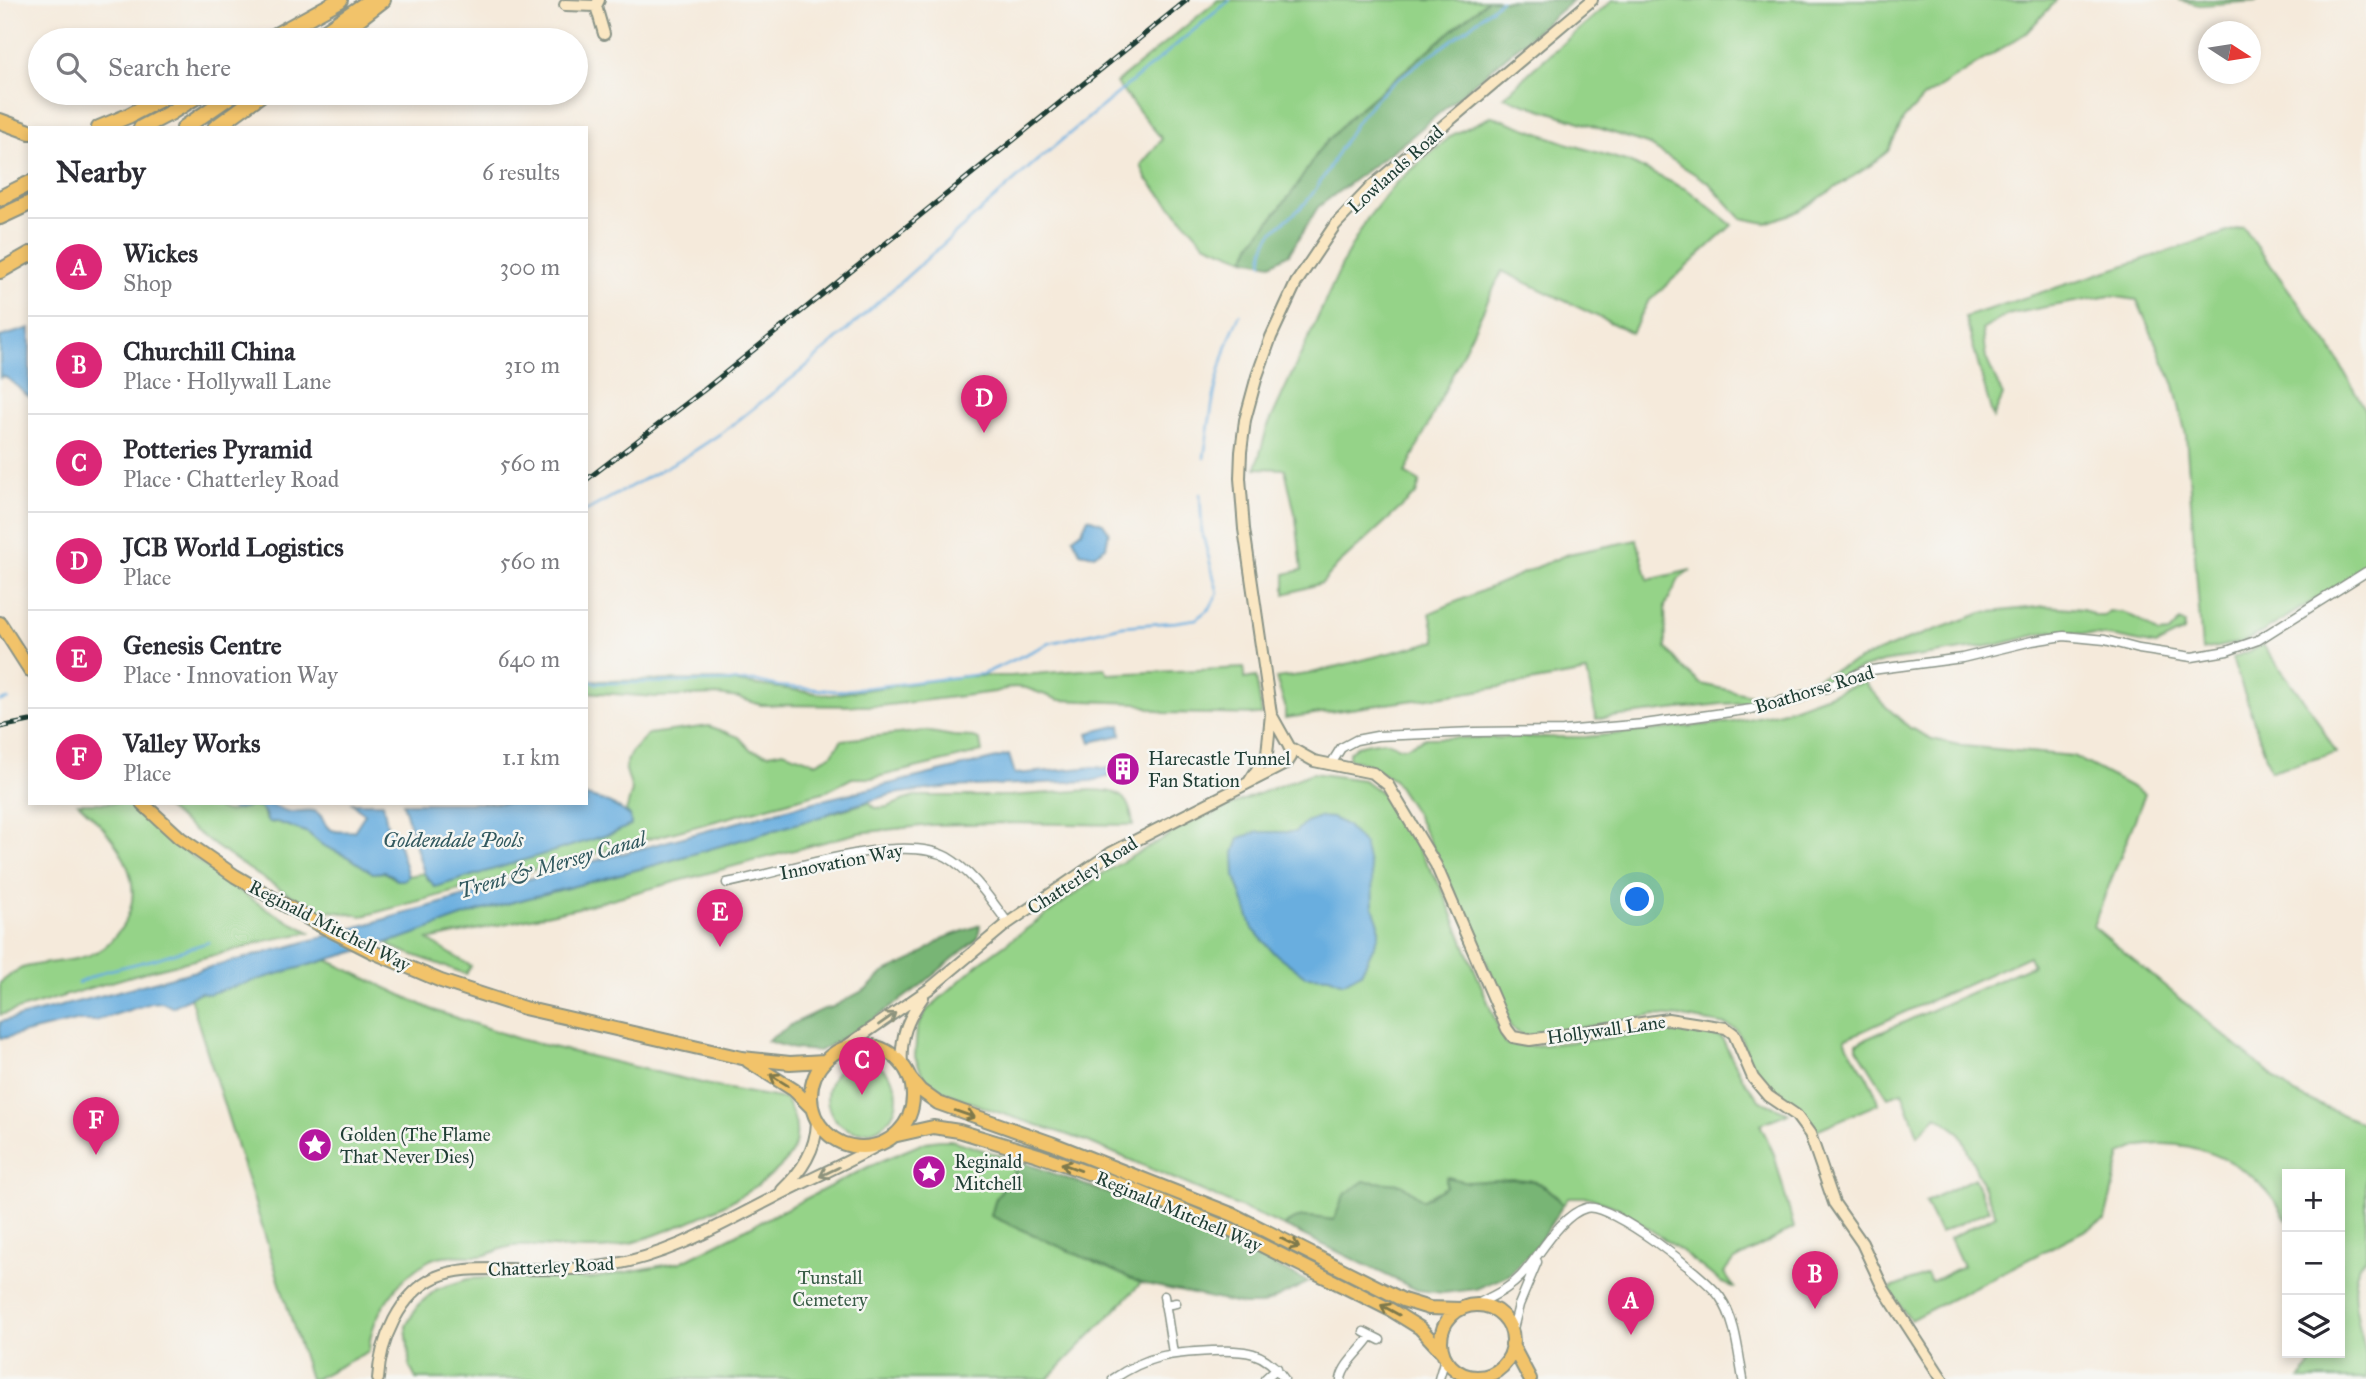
<!DOCTYPE html>
<html lang="en">
<head>
<meta charset="utf-8">
<style>
	body { margin:0; font-family:"IM FELL Great Primer",serif; background:#f7f7f7; color:#2b2b33 }
	.controls { position:absolute; right:21px; bottom:21px; display:grid; overflow:hidden; border-radius:0px; box-shadow:0 4px 10px #0003 }
	.controls button { width:63px; height:63px; display:grid; place-items:center; padding:0; border:0; border-bottom:2px solid #e1e1e2; background:#fff; color:#2b2b33; font:35px sans-serif }
	.compass { position:absolute; left:2198px; top:21px; width:63px; height:63px; border-radius:50%; background:#fff; box-shadow:0 4px 10px #0003; rotate:102deg }
	.you { position:absolute; left:1638px; top:900px; width:24px; height:24px; margin:-18px; border:5px solid #fff; border-radius:50%; background:#1a73e8; box-shadow:0 0 0 10px #1a73e833 }
	.badge { display:grid; place-items:center; width:46px; height:46px; border-radius:50%; background:#db2777; color:#fff; font-size:23px; font-weight:700 }
	.pin { position:absolute; translate:-50% -58px; filter:drop-shadow(0 2px 4px #0008) }
	.pin::after { content:''; position:absolute; top:37px; width:24px; height:21px; background:inherit; clip-path:polygon(0 0,100% 0,50% 100%) }
	.list { margin:0; padding:0; list-style:none }
	h2 { display:flex; justify-content:space-between; align-items:center; height:91px; margin:0; padding:0 28px; font-size:30px }
	h2 small { font-size:23px; font-weight:400; color:#7c7c81 }
	.list li { display:grid; grid-template-columns:46px 1fr auto; gap:21px; align-items:center; box-sizing:border-box; height:98px; padding:0 28px; border-top:2px solid #e1e1e2 }
	.list b { display:block; font-size:26px; white-space:nowrap }
	.list p { margin:0; font-size:23px; white-space:nowrap; color:#7c7c81 }
	.list em { font-size:23px; font-style:normal; color:#7c7c81 }
	.icon { flex:none; width:38px; height:38px; fill:none; stroke:currentColor; stroke-width:2; stroke-linecap:round; stroke-linejoin:round }
	.map { position:relative; flex:none; width:2366px; height:1379px; overflow:hidden }
	.search { position:absolute; background:#fff; box-shadow:0 4px 10px #0003; left:28px; top:28px; width:560px; height:77px; display:flex; align-items:center; gap:18px; box-sizing:border-box; padding:0 24px; border-radius:38px; color:#7c7c81; font-size:26px }
	.panel { position:absolute; background:#fff; box-shadow:0 4px 10px #0003; left:28px; top:126px; width:560px; height:679px; border-radius:0px }
	.map>svg:first-child { display:block }
</style>
</head>
<body>
<div class="map">
<svg width="2366" height="1379" viewBox="0 0 2366 1379">
	<rect width="100%" height="100%" fill="#f6f6f2"/>
	<filter id="ink" filterUnits="userSpaceOnUse"><feTurbulence type="fractalNoise" baseFrequency=".0143" numOctaves="2"/><feDisplacementMap in="SourceGraphic" scale="14" xChannelSelector="R" yChannelSelector="G"/><feConvolveMatrix kernelMatrix="1 2 1 2 8 2 1 2 1" color-interpolation-filters="sRGB"/></filter>
	<filter id="wash" filterUnits="userSpaceOnUse"><feTurbulence type="fractalNoise" baseFrequency=".00686" numOctaves="4" result="noise"/><feDisplacementMap in="SourceGraphic" scale="28" xChannelSelector="R" yChannelSelector="G"/><feGaussianBlur stdDeviation="1.57" result="paint"/><feColorMatrix in="noise" values="0 0 0 0 0 0 0 0 0 0 0 0 0 0 0 0 0 1.4 0 .05"/><feComposite in="paint" operator="in"/></filter>
	<g filter="url(#wash)">
		<rect width="100%" height="100%" fill="#f5eadb"/>
		<path fill="#95d388" stroke="#5a885e" stroke-width="2" d="M1218,0h270l-135,114 -33,35 -26,41 -42,53 -7,16 -41,-16 -58,-65 -5,-13 21,-26 -46,-56z
			M1613,0h444l-31,33 -103,65 -20,22 -15,31 -17,14 -72,46 -33,12 -25,-5 -32,-35 -62,-39 -143,-47 29,-28z
			M2178,0h79v1l-57,4z
			M1492,116l77,28 60,18 59,28 44,35 -84,77 -16,31 -130,-62 -97,202 15,9 -4,12 -78,71 -16,18 -37,11v-20l17,-4 -6,-52 -11,-49 -29,-1 11,-40 79,-172 21,-37 28,-35 57,-49z
			M2243,227l88,121 35,63v157l-105,65 -18,9 -41,8 -16,-215 -12,-50 -37,-85 -27,-4 -64,11 -39,8 -25,15 4,28 17,38 -10,22 -28,-101z
			M1637,540l11,40 43,-10 -12,9 -14,27 1,42 19,22 16,14 50,11 41,-7 115,-48 75,-27 64,-7 37,3 13,7h8l5,-5 16,2 13,6 21,15 10,-1 11,-12 5,3 -1,7 -28,14 -40,-8 -63,-6 -57,14 -114,17 -124,40 -37,2 -125,15 -9,-47 -122,21 -180,25v-12l-9,-28 32,-4 128,-33 -6,-28 138,-59z
			M2263,645l51,69 22,39 -65,18 -39,-113z
			M1105,668l3,6 136,-6v11l12,-2 6,38 -98,-2 -28,-10 -77,-3 -33,-12 -13,-1 -18,5 -115,14 -119,-1 -22,-7 -21,-3 -62,2 -70,-5v-11l135,-1 109,15 134,-19h47z
			M1864,682l19,22 27,24 22,11 31,7 110,10 72,38 -52,132 201,168 72,31v133c-24,23 -4,71 0,98 0,7 0,16 0,23h-66l11,-15 -2,-11h31v-179h-53v47c-4,-8 -9,-16 -14,-23 -30,-38 -84,-61 -132,-52 -6,1 -13,5 -20,8l-16,66 -195,100 -21,-31 38,-15 4,8 32,-16 -13,-28 46,-23 -36,-82 -23,-17 -19,19 -16,-43 -14,5 -31,-49v-5l176,-78 -4,-9 -184,83c9,23 29,40 33,65l-64,27c-13,-21 -27,-25 -45,-40 -18,-15 -22,-42 -33,-62l-10,-4 -43,-8 -29,-2 -32,7 -98,14 -13,-8 -30,-80 -65,-134 -22,-34 -27,-16 -18,-5v-7l8,-6 13,-3 14,-2 15,6h7l20,-9 160,-1 148,-15 47,-10z
			M709,726l30,11 12,13 18,4 14,-3 33,12 15,-8 11,-15 83,-9 28,5 20,1 7,4 2,11 -109,26h-21l-25,13 -464,125 -32,-5 -8,2c-59,-31 -112,-68 -164,-110h52c21,21 31,-5 52,7l2,9 7,4 5,-1 31,11 14,12 28,13 23,15 11,-1 13,8h7l4,-4 16,-3 5,8 98,-23 87,-25 17,-8 -1,-9 -4,-4 6,-22 -7,-23 6,-15 17,-18z
			M1312,773l52,7 19,14 19,27 40,68 63,155 28,2 149,-16 39,7 21,40 18,24 29,12 -29,11 14,30 20,74 -61,33 -9,12 10,14 -12,-4 -46,-36 -58,-39 -30,-11h-19l-6,8c-25,-40 -58,-21 -95,-23 -7,0 -14,-4 -21,-5l-1,10 -23,13 -22,-16 -65,29 -2,7c-18,-2 -36,-8 -50,6l-198,-85 -95,-31 -49,-19 -14,-10 -7,-10 -6,-14 2,-29 9,-17 56,-50 123,-89 99,-57h9l25,-13z
			M1090,790c28,0 40,5 43,35l-131,-2 -71,2 -73,8 -280,75 -150,32 43,26 -5,8 -75,-27 -4,-4 92,-32 176,-46 214,-63 6,6 13,-1 26,-11h96z
			M78,803h53c47,46 119,101 179,129 -21,5 -43,6 -63,15l-102,25 -145,43v-32c7,-5 14,-12 22,-15 26,-8 54,-4 78,-18 9,-5 16,-15 22,-23 30,-47 -10,-94 -44,-124z
			M327,960l106,50 86,29 199,48 67,12c9,14 14,28 10,45 -10,44 -143,97 -185,104 -27,4 -66,-4 -95,-2 -12,0 -23,9 -35,10 -18,1 -36,-4 -52,5 -30,17 -58,55 -59,90l-54,28h-5l-120,-382 10,-5 8,1z
			M827 1097a35 35 0 1 1 70 0a35 35 0 1 1-70 0Z
			M939,1140h12l70,22 -25,36 -5,18 150,67 -93,96h-632l-6,-12 -4,-41 12,-21 19,-16 31,-10 45,-3 76,3 92,-17 191,-97 54,-23z
			M1974,1178l15,32 -49,23 -15,-31z"/>
		<path fill="#78b574" stroke="#4c7954" stroke-width="2" d="M1488,0h85l-162,137 -93,70 -29,47 -18,10 -26,-5 7,-16 42,-53 26,-41 33,-35z
			M980,925l-2,13 -59,49 -62,44 -38,20 -25,-2 -27,-8 27,-18 30,-14 7,-1 37,-20 15,-15 31,-14 30,-21z
			M1022,1162l110,40 94,40 83,40 -47,23h-18l-103,-22 -150,-67 5,-18z
			M1446,1177l22,5 45,-3 20,2 14,7 16,17 -27,42 -27,28 -33,14 -33,4 -26,-3 -133,-64c14,-14 31,-8 50,-6l10,-25 20,-14 37,3 22,16 23,-13z"/>
		<path fill="#69aedf" stroke="#44768a" stroke-width="2" d="M30,328v69c-12,-6 -15,-17 -28,-21l-2,2v-41z
			M1088,518l15,5 6,9 -3,15 -12,8 -14,-3 -7,-14 9,-7z
			M1120,725l1,10 -30,7 -3,-9z
			M1009,755l6,19 81,-7 23,3 1,4 -29,7 -140,6 -58,7 -58,17 -12,5 -168,49 -176,46 -76,27 -195,56 -8,-2 -28,15 -10,-5 -11,1 -56,18h-20l-75,18v-17l291,-76 178,-51 329,-89z
			M586,796c17,4 31,9 44,20l1,9 -17,8 -179,54 -11,-14 -21,-70h183z
			M221,803c13,0 32,-3 45,0 8,2 15,8 26,9 6,0 16,-3 22,-1 17,7 1,24 40,20l11,-17 -13,-11h31l4,22 8,7 13,44 -4,4h-7l-5,-5 -8,-3 -11,1 -23,-15 -28,-13 -14,-12 -31,-11h-9c-2,-3 -2,-8 -5,-11 -6,-10 -21,-2 -29,-1z
			M1319,817l14,1 13,7 18,19 8,32 1,31 6,17v11l-18,38 -18,10 -14,-6 -24,-1 -32,-24 -20,-23 -18,-53 -1,-23 5,-15 18,-6h38l11,-10z"/>
		<g fill="none" stroke-linecap="round" stroke-linejoin="round">
			<path stroke="#69aedf" stroke-width="2.5" d="M1262,263c2,-37 26,-39 45,-62 21,-26 34,-59 54,-85 27,-36 69,-59 103,-85 13,-10 25,-21 37,-31
				M1204,458c7,-49 14,-99 36,-144
				M586,511l102,-56 35,-23 78,-61 232,-207 197,-164
				M586,680l10,3h20l140,-2 22,5 60,5 145,-17 67,-31 29,-7 43,-10 54,-4 20,-3 14,-11 8,-15 -16,-61 -2,-38
				M0,701l8,-2
				M78,983l28,-12 49,-12 54,-17"/>
		</g>
	</g>
	<g filter="url(#ink)">
		<g fill="none" stroke-linecap="round" stroke-linejoin="round">
			<g stroke="#8a9488" stroke-width="11">
				<path id="street" d="M1331,764l10,-16 15,-8 21,-4 98,-4 88,-1 81,-7 108,-15 72,-20 40,-18 98,-13 70,-17 32,-5 41,4 34,9 53,8 35,-6 31,-11 108,-68
					M727,883c54,-10 173,-52 220,-26 26,15 43,42 61,66
					M1164,1296l9,57
					M1165,1305l11,-2
					M1476,1305c16,-9 32,-15 45,-29 18,-19 39,-61 65,-68 23,-7 120,69 134,89 16,23 18,55 23,82
					M1364,1332l16,8
					M1512,1333l7,-28 18,-43
					M1113,1379c36,-24 57,-26 99,-28 32,-1 53,-1 72,28
					M1265,1379l12,-11
					M1341,1379c3,-16 21,-29 30,-43
					M1439,1379l6,-21
					M1475,1379l5,-2"/>
			</g>
			<g stroke="#8a9488" stroke-width="14">
				<path id="secondary" d="M599,0l-3,6 8,28
					M565,5l31,1
					M1289,747l25,14 59,12 15,12 48,80 71,164 6,8 17,3 138,-21 58,9 8,6 19,44 15,18 28,19 14,19 24,69 28,40 21,45 59,91
					M1249,782l18,-28 4,-40 -27,-185 -4,-51 1,-26 4,-32 12,-44 14,-39 25,-54 39,-58 37,-39 220,-186
					M845,1047l84,-58 79,-66 103,-70 176,-90 4,-6v-7l-19,-34
					M902,1065c-2,-28 5,-45 21,-68
					M782,1190c20,-19 34,-40 35,-68
					M378,1379c2,-38 21,-85 58,-102 21,-9 46,-8 68,-8 36,0 72,2 107,-4 59,-10 109,-40 162,-67 36,-19 73,-34 109,-55"/>
			</g>
			<g stroke="#8a9488" stroke-width="16">
				<path id="primary" d="M0,623l30,47
					M142,803l38,35 55,38 81,47 57,29 68,29 83,27 218,50 48,5 34,-2
					M811 1096a51 51 0 1 1 102 0a51 51 0 1 1-102 0Z
					M748,1061l46,29 18,18
					M909,1077l11,13 18,13 113,40 183,72 169,85 26,8 31,1
					M893,1136l40,-9 26,4 79,24 92,33 99,41 162,81 29,18 23,25
					M1441 1341a36 36 0 1 1 72 0a36 36 0 1 1-72 0Z
					M1512,1345l18,34"/>
			</g>
			<g stroke="#8a9488" stroke-width="18">
				<path id="highway" d="M267,40l73,-40
					M312,40l59,-40
					M331,40l52,-40
					M0,121l30,11
					M99,128l29,-12 44,-23
					M141,128l29,-15 32,-20
					M184,128l51,-35
					M215,128l48,-35
					M0,198l30,-15
					M0,217l30,-14
					M0,271l30,-17"/>
			</g>
			<use href="#street" stroke="#fff" stroke-width="8"/>
			<use href="#secondary" stroke="#fae7c3" stroke-width="10"/>
			<use href="#primary" stroke="#f2c36a" stroke-width="12"/>
			<use href="#highway" stroke="#f2c36a" stroke-width="14"/>
			<g stroke="#1f3d34" stroke-width="5">
				<path id="rail" d="M586,480l118,-90 483,-390
					M0,727l30,-6"/>
			</g>
			<use href="#rail" stroke="#f6f6f2" stroke-width="2.5" stroke-dasharray="8" stroke-linecap="butt"/>
		</g>
		<defs><path id="oneway-shaft" d="M-6 0H5M1.5-3L5.5 0L1.5 3" fill="none" stroke-width="1.6" stroke-linecap="round" stroke-linejoin="round" transform="scale(1.75)"/></defs>
		<g stroke="#8c927c">
			<use href="#oneway-shaft" transform="translate(887 1019) rotate(-35)"/>
			<use href="#oneway-shaft" transform="translate(829 1172) rotate(154)"/>
		</g>
		<g stroke="#7e794c">
			<use href="#oneway-shaft" transform="translate(779 1080) rotate(-148)"/>
			<use href="#oneway-shaft" transform="translate(965 1114) rotate(19)"/>
			<use href="#oneway-shaft" transform="translate(1071 1167) rotate(-160)"/>
			<use href="#oneway-shaft" transform="translate(1290 1243) rotate(27)"/>
			<use href="#oneway-shaft" transform="translate(1390 1310) rotate(-151)"/>
		</g>
	</g>
	<defs>
		<g id="building-disc" transform="scale(1.75)"><circle r="9.5" fill="#b5179e" stroke="#f6f6f2"/><path d="M-4-6H4V6H1V3H-1V6H-4ZM-2.5-4.3h1.7v1.8h-1.7ZM.8-4.3h1.7v1.8H.8ZM-2.5-1h1.7V.8h-1.7ZM.8-1h1.7V.8H.8Z" fill="#fff"/></g>
		<g id="sight-disc" transform="scale(1.75)"><circle r="9.5" fill="#b5179e" stroke="#f6f6f2"/><path d="M0-6L1.8-2.2L6-1.7L2.9 1.2L3.7 5.4L0 3.3L-3.7 5.4L-2.9 1.2L-6-1.7L-1.8-2.2Z" fill="#fff"/></g>
	</defs>
	<g fill-rule="evenodd">
		<use href="#building-disc" x="1123" y="769"/>
		<use href="#sight-disc" x="315" y="1145"/>
		<use href="#sight-disc" x="929" y="1172"/>
	</g>
	<g text-anchor="middle" stroke-width="5" stroke-linejoin="round" paint-order="stroke">
		<g font-size="19" fill="#1f3d34" stroke="#f6f6f2">
			<text transform="translate(1395 169) rotate(-42)" y="7">Lowlands Road</text>
			<text transform="translate(1814 689) rotate(-17)" y="7">Boathorse Road</text>
			<text transform="translate(841 861) rotate(-11)" y="7">Innovation Way</text>
			<text transform="translate(1082 875) rotate(-33)" y="7">Chatterley Road</text>
			<text transform="translate(330 925) rotate(27)" y="7">Reginald Mitchell Way</text>
			<text transform="translate(1606 1029) rotate(-8)" y="7">Hollywall Lane</text>
			<text transform="translate(1179 1211) rotate(23)" y="7">Reginald Mitchell Way</text>
			<text transform="translate(551 1266) rotate(-3)" y="7">Chatterley Road</text>
		</g>
		<g font-size="19" fill="#1f3d34" stroke="#f6f6f2" text-anchor="start">
			<text x="1148" y="765">Harecastle Tunnel<tspan x="1148" dy="22">Fan Station</tspan></text>
			<text x="340" y="1141">Golden (The Flame<tspan x="340" dy="22">That Never Dies)</tspan></text>
			<text x="954" y="1168">Reginald<tspan x="954" dy="22">Mitchell</tspan></text>
		</g>
		<g font-size="19" fill="#375b45" stroke="#f6f6f2">
			<text x="830" y="1284">Tunstall<tspan x="830" dy="22">Cemetery</tspan></text>
		</g>
		<g font-size="21" font-style="italic" fill="#32595f" stroke="#f6f6f2">
			<text x="453" y="847">Goldendale Pools</text>
			<text transform="translate(552 865) rotate(-16)" y="7">Trent &amp; Mersey Canal</text>
		</g>
	</g>
</svg>
<div class="controls">
<button>+</button>
<button>−</button>
<button><svg class="icon" aria-label="layers" viewBox="0 0 24 24"><path d="M12 4l9 5-9 5-9-5zM3 14l9 5 9-5"/></svg></button>
</div>
<svg class="compass" viewBox="-18 -18 36 36"><path d="M0-13l5 13h-10z" fill="#e53935"/><path d="M0 13l5-13h-10z" fill="#7c7c81"/></svg>
<div class="you"></div>
<div class="pin badge" style="left:1631px;top:1335px">A</div>
<div class="pin badge" style="left:1815px;top:1309px">B</div>
<div class="pin badge" style="left:862px;top:1095px">C</div>
<div class="pin badge" style="left:984px;top:433px">D</div>
<div class="pin badge" style="left:720px;top:947px">E</div>
<div class="pin badge" style="left:96px;top:1155px">F</div>
<div class="search"><svg class="icon" aria-label="search" viewBox="0 0 24 24"><circle cx="10" cy="10" r="6"/><path d="M15 15l6 6"/></svg>Search here</div>
<section class="panel">
<h2>Nearby<small>6 results</small></h2>
<ul class="list">
<li><span class="badge">A</span><div><b>Wickes</b><p>Shop</p></div><em>300 m</em></li>
<li><span class="badge">B</span><div><b>Churchill China</b><p>Place · Hollywall Lane</p></div><em>310 m</em></li>
<li><span class="badge">C</span><div><b>Potteries Pyramid</b><p>Place · Chatterley Road</p></div><em>560 m</em></li>
<li><span class="badge">D</span><div><b>JCB World Logistics</b><p>Place</p></div><em>560 m</em></li>
<li><span class="badge">E</span><div><b>Genesis Centre</b><p>Place · Innovation Way</p></div><em>640 m</em></li>
<li><span class="badge">F</span><div><b>Valley Works</b><p>Place</p></div><em>1.1 km</em></li>
</ul>
</section>
</div>
</body>
</html>
